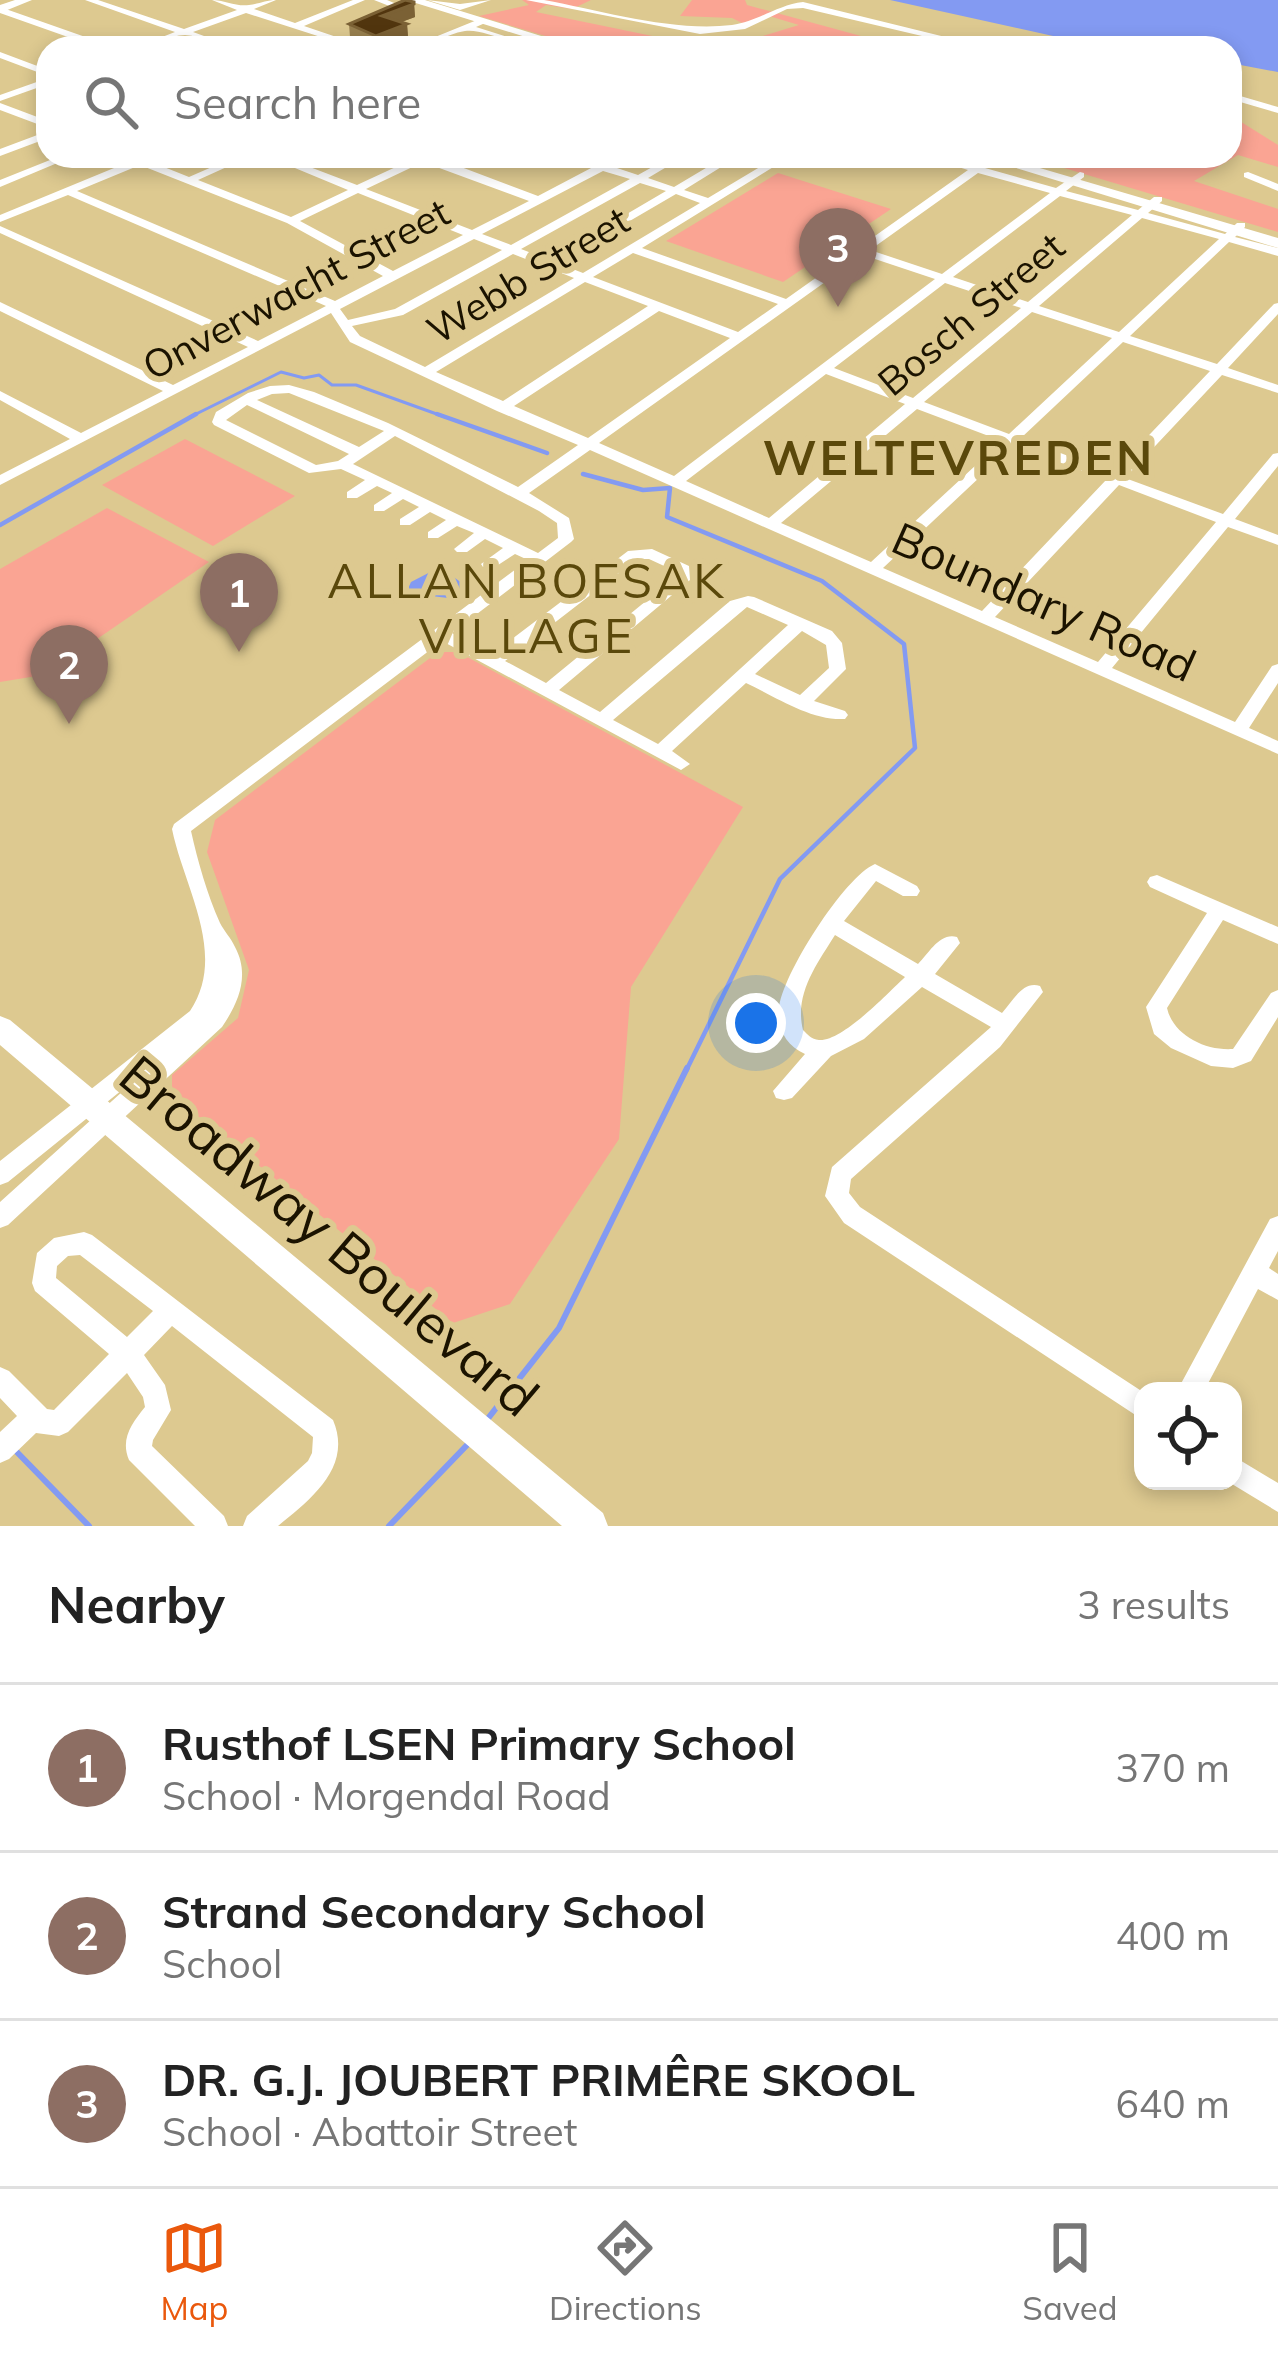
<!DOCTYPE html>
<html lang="en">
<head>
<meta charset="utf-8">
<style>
	body { margin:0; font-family:Mulish,sans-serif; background:#f2f2f2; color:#222 }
	.controls { position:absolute; right:36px; bottom:36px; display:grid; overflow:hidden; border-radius:24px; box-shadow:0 6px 18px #0003 }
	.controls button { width:108px; height:108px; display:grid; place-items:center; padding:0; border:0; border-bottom:3px solid #e0e0e0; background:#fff; color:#222; font:60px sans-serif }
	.you { position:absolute; left:756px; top:1023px; width:42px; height:42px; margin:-30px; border:9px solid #fff; border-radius:50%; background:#1a73e8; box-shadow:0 0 0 18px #1a73e833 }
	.badge { display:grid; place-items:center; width:78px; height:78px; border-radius:50%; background:#ea580c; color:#fff; font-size:39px; font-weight:700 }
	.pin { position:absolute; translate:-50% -99px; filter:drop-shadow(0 3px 6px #0008) }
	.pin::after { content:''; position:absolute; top:63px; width:42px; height:36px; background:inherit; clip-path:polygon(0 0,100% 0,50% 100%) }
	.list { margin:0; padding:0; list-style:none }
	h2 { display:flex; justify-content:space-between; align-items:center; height:156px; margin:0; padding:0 48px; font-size:51px }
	h2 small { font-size:39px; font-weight:400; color:#767676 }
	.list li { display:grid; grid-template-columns:78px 1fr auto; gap:36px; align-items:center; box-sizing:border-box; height:168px; padding:0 48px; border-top:3px solid #e0e0e0 }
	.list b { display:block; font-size:45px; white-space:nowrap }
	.list p { margin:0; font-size:39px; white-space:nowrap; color:#767676 }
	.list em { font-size:39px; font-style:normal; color:#767676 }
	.icon { flex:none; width:66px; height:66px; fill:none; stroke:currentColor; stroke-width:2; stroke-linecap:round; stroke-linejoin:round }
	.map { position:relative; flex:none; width:1278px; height:1526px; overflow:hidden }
	.search { position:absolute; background:#fff; box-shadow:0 6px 18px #0003; left:36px; right:36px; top:36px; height:132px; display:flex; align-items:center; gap:30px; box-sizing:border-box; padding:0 42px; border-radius:36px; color:#767676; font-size:45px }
	.sheet { height:660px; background:#fff }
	nav { display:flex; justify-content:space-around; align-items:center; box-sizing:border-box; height:168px; border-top:3px solid #e0e0e0; background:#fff; font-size:33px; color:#767676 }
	nav a { display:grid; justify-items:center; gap:6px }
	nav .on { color:#ea580c }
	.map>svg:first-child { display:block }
</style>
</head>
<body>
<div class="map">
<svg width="1278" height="1526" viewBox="0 0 1278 1526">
	<rect width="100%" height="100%" fill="#ddc990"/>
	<path fill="#faa493" d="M522,0h69l-19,9 -26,-4 -10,7 160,33 47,-3 56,-17 -30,-9 -21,10 -16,-8 -52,-2 12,-16h53l2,5 158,43h-319l-107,-32 50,-11z
		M1230,115l48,30v22l-40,-12 -44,26 84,28v23l-254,-76 88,5 118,-5z
		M778,173l113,36 -108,73 -117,-41z
		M185,439l110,57 -82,50 -111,-61z
		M107,508l102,54 -157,108 3,3 -55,9v-113z
		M438,652h20l285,155 -112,180 -12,152 -109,165 -57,19 -281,-228v-20l66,-57 11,-48 -42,-118 8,-32z"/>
	<path fill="#839af2" d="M890,0h388v72l-48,-9v-15h-91l-59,-6z
		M440,567l30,22 -22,9 -42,-5 5,-11z"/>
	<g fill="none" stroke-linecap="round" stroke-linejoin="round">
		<path stroke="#839af2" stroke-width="3" d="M190,417l91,-45 23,6 15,-3 13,10h24l89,32"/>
		<path stroke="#839af2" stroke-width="4.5" d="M437,414l110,39
			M583,474l60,16 27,-2 -3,29 155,64 82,63 11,104 -135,131 -94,192
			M0,525l196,-111"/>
		<path stroke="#839af2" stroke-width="6" d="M486,1421l73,-93 128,-260
			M12,1447l77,79
			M389,1526l79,-82"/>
		<path fill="#fff" fill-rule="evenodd" d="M85,0h13l86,29 53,-19 -25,-10c12,0 25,7 37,5 10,-1 17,-5 27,-5l-22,9 41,14 58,-23h12l-61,26 65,22h-14l-109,-35 -53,19 44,16c-19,0 -34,-12 -52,-13 -16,0 -33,13 -51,13l41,-16z
			M374,0h13l19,8 -4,3z
			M427,0l33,4 31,-4 -31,10z
			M526,0h18c59,11 128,32 188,25 25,-3 45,-20 71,-23l187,46h-17l-170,-40 -16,1 -42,20 -45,5z
			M0,7l111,39 2,2h-14l-99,-35z
			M482,18l3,5 -9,4 66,21c-25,0 -58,-20 -77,-17 -20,3 -36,17 -57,17z
			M0,52l48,18v6l-48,-18z
			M48,78v6l-48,17v-6z
			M1230,93l48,14v6l-48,-14z
			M0,103l48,18v7l-48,-18z
			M48,131v7l-48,18v-7z
			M60,156h14l-74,31v-7z
			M122,156l27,1v4l40,16 48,-21h14l-53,24 93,37 57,-27 -82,-34h15l76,29 56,-26 -2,-3h21l106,40 55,-29 -29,-11h16l21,7 14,-7h13l-17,10 27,9 34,-19h13l-37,22 26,9 52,-31h13l-55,34 24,8 70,-42h13l-149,92 144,51 182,-129 -45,-14h17l35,9 13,-9h12l-15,12 71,20 24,-16 4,1v4l-18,14 72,19 16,-13h8v4l-14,12 77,21 12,-11h8v4l-10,10 43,11v8l-49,-14 -99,94 87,28 57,-60 4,-1v11l-50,54 50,17v8l-56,-18 -97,103 98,36 50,-60 5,-1v13l-43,53 43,16v10l-50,-18 -116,141 123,54 37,-56 6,-2v19l-29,45 29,13v13l-688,-304 -61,43 40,25 5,21 -3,3 -119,91 40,21 136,-103 24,-2 37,17 1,14 -131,110 41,22 130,-111 18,-5 6,1 78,34 10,12 4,26 -32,32 31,10 3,4 -3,4c-34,2 -69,-22 -99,-36l-74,68 18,13 -9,6 -239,-129 -251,190c7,31 16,63 29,92 4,8 11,15 15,24 15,28 4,55 -13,80l-214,198 -8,3v-26l143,-129 -135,109 -8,3v-24l190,-150c38,-57 -6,-123 -18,-182l2,-5 354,-264 -13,-6 -20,13h-12l-2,-3 22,-16 -18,-9 -18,13h-10l-3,-3 20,-16 -17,-7 -19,12h-10v-6l18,-12 -16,-8 -20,13h-10v-6l19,-12 -16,-8 -19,12h-10v-6l18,-12 -15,-7 -20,12h-10v-6l18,-12 -24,-11 -32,4 -95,-48 -2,-3 4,-10 32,-19 22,-7 19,-1 25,7 74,31 130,64 60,-42 -81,-34 -147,-69 -19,-29 -331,172v-10l70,-36 -70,-39v-9l81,42 82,-42 -163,-80v-9l173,83 75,-38 -248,-114v-7l258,115 68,-35 -258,-111 -68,27v-7l131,-54zM423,162l106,39 -57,29 -106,-41zM140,165l147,58 96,53 -48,25 -258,-110zM603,171l27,8 -119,66 -29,-11zM978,173l72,20 -108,81 -72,-24zM640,183l26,8 -46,27v4h8l48,-28 24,9 -117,70 -62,-24zM358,193l105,42 -70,36 -93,-50zM1060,196l72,19 -104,87 -75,-25zM1142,218l77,21 -100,93 -80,-26zM474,239l28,11 -107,59 -47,11 -8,-11zM633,253l145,51 -40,28 -145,-55zM513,254l61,24 -149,89 -65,-31 -8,-10 51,-11zM863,255l72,24 -261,197 -75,-33zM585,282l63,24 -145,95 -67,-29zM945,283l76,25 -108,90 -79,-30zM659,311l71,27 -142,100 -74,-32zM1032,312l80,26 -103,96 -85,-32zM1123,342l87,29 -97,102 -92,-35zM826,374l79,30 -136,114 -83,-37zM289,393l95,38 -25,16 -102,-47 15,-6zM247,405l102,49 -11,7 -22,4 -90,-45zM917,409l85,32 -131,121 -90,-39zM395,436l144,75 18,12 1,15 -20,15 -185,-89zM1014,445l92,35 -124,131 -99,-43zM1119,485l97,37 -118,140 -103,-45zM637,559h12l26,12 -1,7 -128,105 -41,-22zM747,607l41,18 -130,119 -45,-24zM802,631l24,14 3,23 -29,27 -45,-21z
			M1248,172l30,12v7l-34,-14v-4z
			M875,864l42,22 3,5 -3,5h-14l-27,-15 -32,40 74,43c11,-11 22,-32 39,-27l3,6 -25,31 67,39c11,-12 21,-33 38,-27l3,6 -43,55 -149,132 -2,14 11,14 283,185v28l-299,-197 -19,-27 7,-29 159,-140 -69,-40 -58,52 -33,17 -39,42 -8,2 -8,-2 -3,-7 32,-37c-18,-8 -28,-24 -26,-45 2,-33 66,-133 96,-145zM835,935l70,42c-16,15 -63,65 -86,63 -8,-1 -11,-5 -16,-10 -9,-36 14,-66 32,-95z
			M1157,875l121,52v17l-55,-24 -56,88c6,27 38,43 66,41l38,-56 7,-3v27l-27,44 -18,7 -22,-2 -40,-18 -17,-14 -8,-27 61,-94 -57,-26 -3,-5 3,-5z
			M1278,1216v35l-9,17 9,6v26l-20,-11 -54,102h-27l93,-172z
			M84,1232l8,3 241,185c20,47 -22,79 -55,106h-35l4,-10 61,-55 4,-8 1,-16 -141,-111 -28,29 21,30 6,25 -18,30 -1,6 72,70 4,10h-33l-66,-66c-9,-21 3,-37 16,-53l-2,-10 -16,-24 -59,59 -9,4 -23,-3 -27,26 -9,4v-31l17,-16 -17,-18v-31l9,4 38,38 7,1 55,-56 -74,-63 -3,-8 5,-30 17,-15zM80,1255l73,56 -26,26 -71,-59 1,-12 11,-10z
			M1233,1456l45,27v29l-51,-31h6z"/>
		<path fill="#fff" fill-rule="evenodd" d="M15,0h17l-32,13v-8z
			M406,0h19l155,48h-19z
			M977,156h22l279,82v10z
			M0,1016l10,4 593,493 5,13h-46l-562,-481z"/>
	</g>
	<path fill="#977f4f" d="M414,2l1,15 -14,5 6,2 1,13 -28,11h-5l-25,-11 -1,-13z"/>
	<path fill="#7b6135" d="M414,4l1,13 -32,12 -1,-13z
		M407,24l1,13 -30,11 -2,-12z"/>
	<path fill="#51350e" stroke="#7b6135" stroke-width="3" d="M405,0l9,2v2l-32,12 25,8 -31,12 -27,-12z"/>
	<g text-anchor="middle" stroke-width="12" stroke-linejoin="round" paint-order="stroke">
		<g font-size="39" fill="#1b1300" stroke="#ddc990">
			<text transform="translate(528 275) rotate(-31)" y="14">Webb Street</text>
			<text transform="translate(296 289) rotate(-28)" y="14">Onverwacht Street</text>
			<text transform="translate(971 314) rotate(-40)" y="14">Bosch Street</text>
		</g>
		<g font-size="45" fill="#1b1300" stroke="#ddc990">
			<text transform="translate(1044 602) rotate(24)" y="16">Boundary Road</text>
		</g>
		<g font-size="48" font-weight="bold" letter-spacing="3" fill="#5a480b" stroke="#ddc990">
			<text x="959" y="475">WELTEVREDEN</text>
		</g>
		<g font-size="48" letter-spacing="3" fill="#5a480b" stroke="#ddc990">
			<text x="527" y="598">ALLAN BOESAK<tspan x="527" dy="55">VILLAGE</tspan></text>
		</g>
		<g font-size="54" fill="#1b1300" stroke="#ddc990">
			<text transform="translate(329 1236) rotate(40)" y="19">Broadway Boulevard</text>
		</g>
	</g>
</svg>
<div class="controls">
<button><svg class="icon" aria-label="locate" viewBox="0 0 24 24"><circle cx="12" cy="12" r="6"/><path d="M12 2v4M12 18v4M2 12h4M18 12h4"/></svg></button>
</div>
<div class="you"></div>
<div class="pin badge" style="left:239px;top:652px;background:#8d6e63">1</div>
<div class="pin badge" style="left:69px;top:724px;background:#8d6e63">2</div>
<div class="pin badge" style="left:838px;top:307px;background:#8d6e63">3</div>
<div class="search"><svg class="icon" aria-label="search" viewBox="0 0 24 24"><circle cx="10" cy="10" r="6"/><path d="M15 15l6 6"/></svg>Search here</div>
</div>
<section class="sheet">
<h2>Nearby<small>3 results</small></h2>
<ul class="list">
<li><span class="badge" style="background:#8d6e63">1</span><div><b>Rusthof LSEN Primary School</b><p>School · Morgendal Road</p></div><em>370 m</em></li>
<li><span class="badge" style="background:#8d6e63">2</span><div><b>Strand Secondary School</b><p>School</p></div><em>400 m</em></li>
<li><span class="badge" style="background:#8d6e63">3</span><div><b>DR. G.J. JOUBERT PRIMÊRE SKOOL</b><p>School · Abattoir Street</p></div><em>640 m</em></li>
</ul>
</section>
<nav>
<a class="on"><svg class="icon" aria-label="map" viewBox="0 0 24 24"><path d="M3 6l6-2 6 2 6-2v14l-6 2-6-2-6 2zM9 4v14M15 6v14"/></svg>Map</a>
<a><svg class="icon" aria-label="directions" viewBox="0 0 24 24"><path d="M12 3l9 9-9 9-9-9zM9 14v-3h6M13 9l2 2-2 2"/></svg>Directions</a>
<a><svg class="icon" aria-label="saved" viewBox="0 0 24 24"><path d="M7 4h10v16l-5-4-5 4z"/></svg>Saved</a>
</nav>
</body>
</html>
